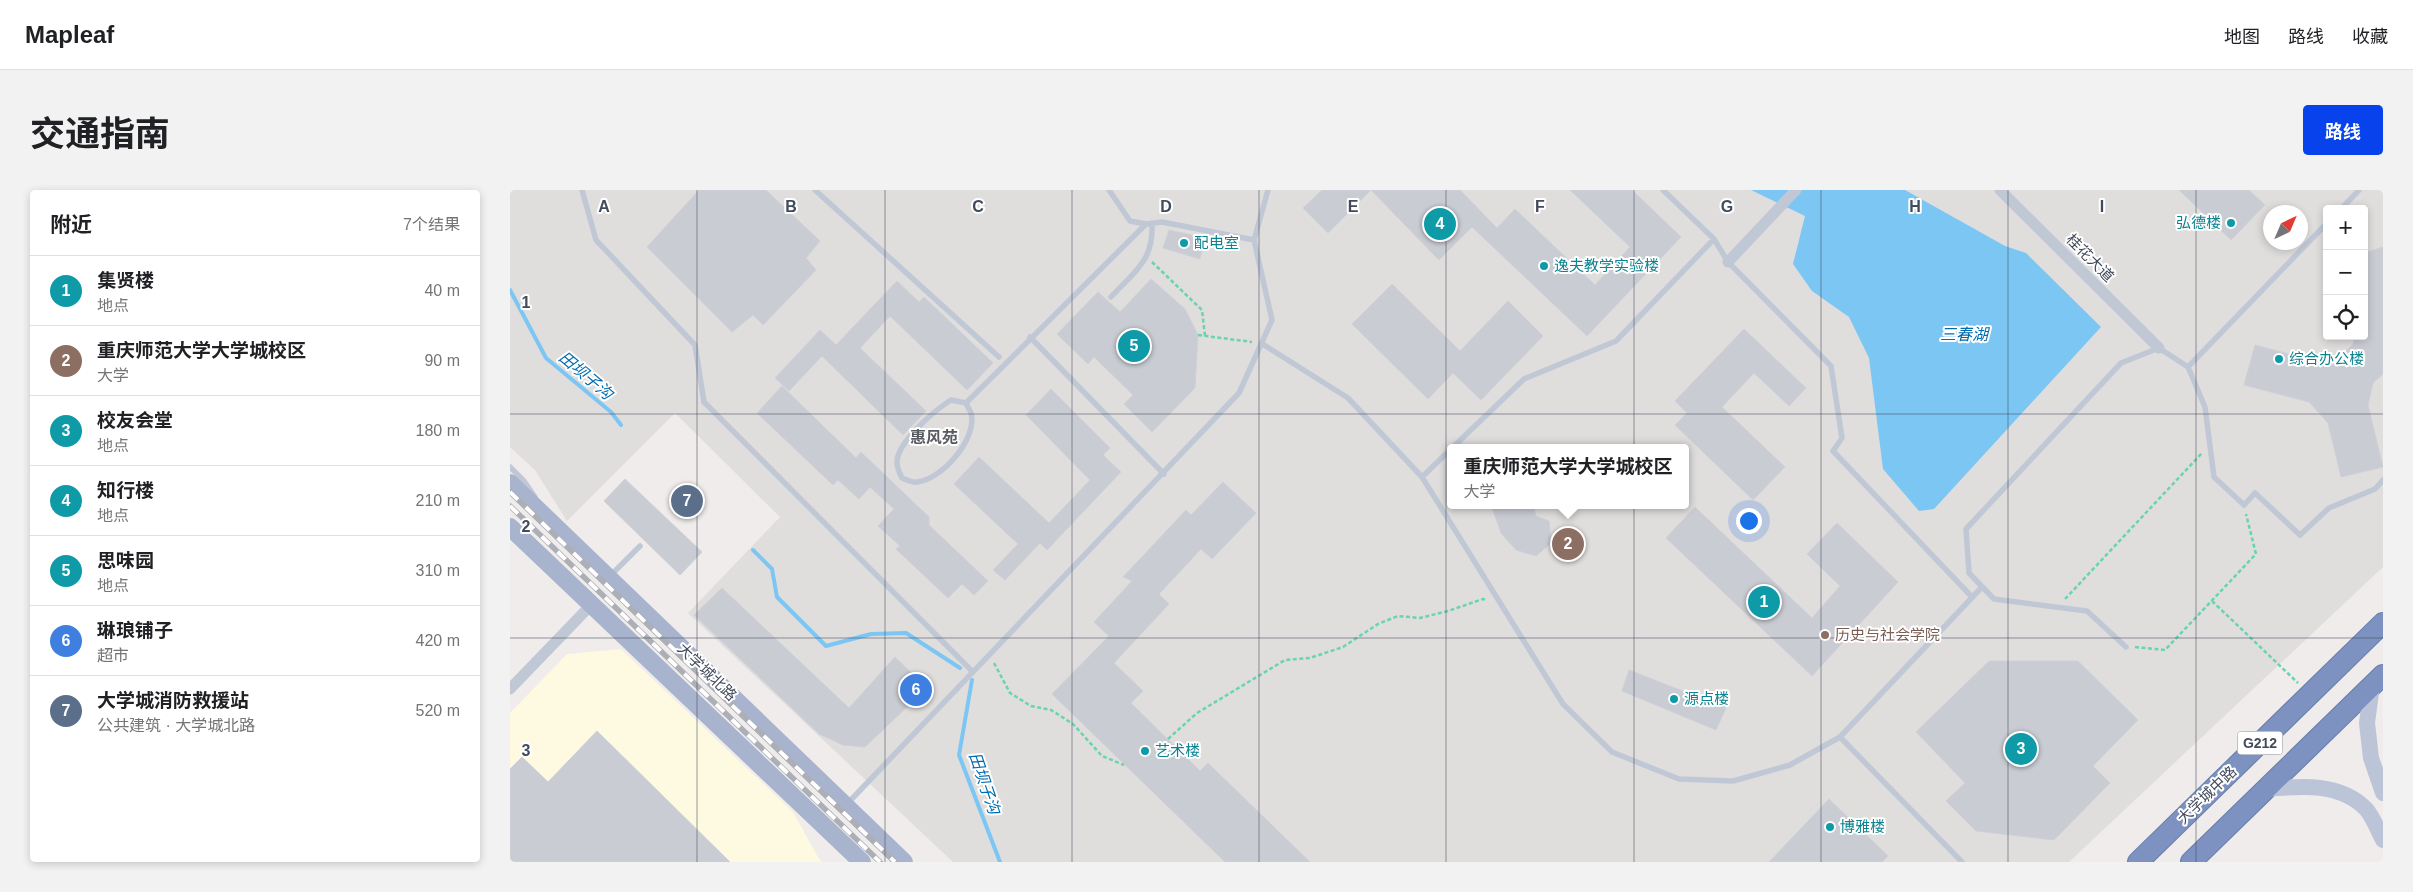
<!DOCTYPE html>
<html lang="zh">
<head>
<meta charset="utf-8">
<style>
	body { margin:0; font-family:Arial,"Noto Sans SC",sans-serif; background:#f2f2f2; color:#202124 }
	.controls { position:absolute; right:15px; top:15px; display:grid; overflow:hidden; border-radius:5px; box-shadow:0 2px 8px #0003 }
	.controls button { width:45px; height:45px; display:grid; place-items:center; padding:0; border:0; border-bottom:1px solid #e0e0e0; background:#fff; color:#202124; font:25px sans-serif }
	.compass { position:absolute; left:1753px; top:15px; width:45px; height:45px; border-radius:50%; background:#fff; box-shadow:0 2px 8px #0003; rotate:44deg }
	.you { position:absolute; left:1238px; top:330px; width:18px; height:18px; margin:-12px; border:4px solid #fff; border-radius:50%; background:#1a73e8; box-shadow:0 0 0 8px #1a73e833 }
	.badge { display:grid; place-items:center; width:32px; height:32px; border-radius:50%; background:#0742ed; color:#fff; font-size:16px; font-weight:700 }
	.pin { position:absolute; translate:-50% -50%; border:2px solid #fff; box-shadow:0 1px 5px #0006 }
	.popup { position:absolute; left:937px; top:254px; width:242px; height:65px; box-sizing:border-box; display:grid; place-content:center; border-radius:5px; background:#fff; filter:drop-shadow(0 1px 4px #0005); font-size:16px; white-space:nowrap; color:#757577 }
	.popup b { font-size:19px; color:#202124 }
	.popup::after { content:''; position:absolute; left:50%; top:100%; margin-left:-10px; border:10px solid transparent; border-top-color:#fff }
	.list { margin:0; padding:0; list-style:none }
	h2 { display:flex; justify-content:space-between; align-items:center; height:65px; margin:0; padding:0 20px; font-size:21px }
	h2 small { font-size:16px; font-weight:400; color:#757577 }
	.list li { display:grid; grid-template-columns:32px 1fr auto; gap:15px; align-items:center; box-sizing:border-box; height:70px; padding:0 20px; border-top:1px solid #e0e0e0 }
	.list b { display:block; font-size:19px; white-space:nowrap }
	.list p { margin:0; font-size:16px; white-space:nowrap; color:#757577 }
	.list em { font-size:16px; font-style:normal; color:#757577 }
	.icon { flex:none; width:28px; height:28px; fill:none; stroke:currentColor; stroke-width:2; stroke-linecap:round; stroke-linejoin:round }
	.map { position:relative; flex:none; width:1873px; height:672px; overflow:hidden; border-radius:5px }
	header { display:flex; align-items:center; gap:30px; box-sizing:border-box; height:70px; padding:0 25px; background:#fff; border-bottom:1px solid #e0e0e0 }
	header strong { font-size:24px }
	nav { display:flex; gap:28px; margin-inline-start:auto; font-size:18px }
	.intro { display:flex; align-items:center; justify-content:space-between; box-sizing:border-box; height:120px; padding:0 30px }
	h1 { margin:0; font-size:35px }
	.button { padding:12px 22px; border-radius:5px; background:#0742ed; color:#fff; font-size:18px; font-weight:700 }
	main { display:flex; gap:30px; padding:0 30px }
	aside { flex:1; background:#fff; border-radius:5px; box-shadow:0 2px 8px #0003 }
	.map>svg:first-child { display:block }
</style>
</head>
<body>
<header>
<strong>Mapleaf</strong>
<nav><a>地图</a><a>路线</a><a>收藏</a></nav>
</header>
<div class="intro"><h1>交通指南</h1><a class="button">路线</a></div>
<main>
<aside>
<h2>附近<small>7个结果</small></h2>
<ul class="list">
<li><span class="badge" style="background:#0f9aa8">1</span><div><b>集贤楼</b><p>地点</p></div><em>40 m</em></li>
<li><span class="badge" style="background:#8d6e63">2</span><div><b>重庆师范大学大学城校区</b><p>大学</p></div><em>90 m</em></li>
<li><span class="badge" style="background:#0f9aa8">3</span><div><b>校友会堂</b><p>地点</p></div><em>180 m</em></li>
<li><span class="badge" style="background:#0f9aa8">4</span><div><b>知行楼</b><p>地点</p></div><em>210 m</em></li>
<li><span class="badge" style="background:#0f9aa8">5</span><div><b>思味园</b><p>地点</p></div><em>310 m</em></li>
<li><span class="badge" style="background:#3f7fe0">6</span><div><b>琳琅铺子</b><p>超市</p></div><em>420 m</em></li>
<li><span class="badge" style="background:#5c6f8a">7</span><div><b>大学城消防救援站</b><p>公共建筑 · 大学城北路</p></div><em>520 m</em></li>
</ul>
</aside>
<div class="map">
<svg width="1873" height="672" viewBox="0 0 1873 672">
	<rect width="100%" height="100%" fill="#efeceb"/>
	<path fill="#fdfae1" d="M111,459l172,163 25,45 4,5h-312v-149l57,-59z"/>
	<path fill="#e0dddd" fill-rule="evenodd" d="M0,0h1873v377l-314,295h-1116l-265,-249 92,-96 -105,-104 -108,108 -32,-51 -25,-23zM1817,19h37v127h-37zM1760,22h30v30h-30zM940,258h236v57h-236z"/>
	<path fill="#7cc6f4" d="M1241,0h154l100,56 21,7 75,74 -167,182 -15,2 -36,-42 -14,-111 -20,-41 -37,-26 -19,-27 12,-48z"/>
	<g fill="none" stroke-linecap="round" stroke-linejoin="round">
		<path stroke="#7cc6f4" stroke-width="4" d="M0,100l36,68 65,54 10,13
			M243,360l19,19 5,28 49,49 45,-12 35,-1 54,35
			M462,490l-13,75 41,107"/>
	</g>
	<path fill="#caccd4" stroke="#cfd0d8" d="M189,0h67l54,51 -14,17 10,12 -53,55 -10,-10 -21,17 -85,-85z
		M812,0h138l37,38 18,-19 80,76 35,-38 -60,-57h62l49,47 -94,99 -115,-109 -33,33 -68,-70 -43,43 -25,-25z
		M1669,0h70l16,15 -34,35z
		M659,40l36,8 -5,21 -37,-11z
		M1873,57v127l-10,9 -5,22 15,62 -42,10 -13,-54 -19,-21 -65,-17 11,-40 64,17 23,-6 11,-12 2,-8h9v-83z
		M641,89l34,30 13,26 -3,53 -43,44 -28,-28 9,-9 -39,-38 -6,7 -31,-30 41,-42 22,20z
		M387,91l22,21 5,-5 69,66 -26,27 -77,-74 -30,32 66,63 -23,24 -81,-79 -33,35 -14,-13 45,-48 16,15z
		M882,94l68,67 48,-50 35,35 -62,64 -28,-27 -25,26 -76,-75z
		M1234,139l62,59 -17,18 -35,-33 -32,34 63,60 -32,33 -78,-75 12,-12 -12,-12z
		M272,196l74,72 5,-6 68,65v8l59,56 -14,14 -12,-11 -14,14 -52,-49 4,-3 -22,-20 16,-17 -24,-22 -11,12 -21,-19 -5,5 -76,-72z
		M541,199l59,59 -7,7 18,17 -74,78 -7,-7 -35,37 -12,-10 25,-26 -64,-60 25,-27 70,66 41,-43 -64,-65z
		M115,289l77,73 -22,23 -76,-74z
		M713,292l33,31 -44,46 -11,-10 -42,45 10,10 -55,59 29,28 -12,12 69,68 8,-8 102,99h-85l-173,-168 57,-58 -15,-14 38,-41 -9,-4 63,-67 5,5z
		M981,315h42l3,11 13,5 2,22 -15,13 -20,-6 -15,-17z
		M1185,317l117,111 28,-32 -33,-32 30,-31 61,59 -86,94 -146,-138z
		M212,398l127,120 46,-51 32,31 -62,59 -22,-2 -24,-11 -125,-119z
		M1479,471h89l60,59 -45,46 17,17 -56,57 -78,-9 -30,-30 19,-18 -49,-51z
		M1119,480l97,38 -10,22 -94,-39z
		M87,541l133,131h-220v-93l12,-12 26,25z
		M1319,609l59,57 -6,6h-113z"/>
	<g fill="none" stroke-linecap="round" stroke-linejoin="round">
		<g stroke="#697dac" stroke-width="22">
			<path id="highway" d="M1628,672l245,-239
				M1681,672l192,-187"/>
		</g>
		<path stroke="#68d4b2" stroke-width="2.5" stroke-dasharray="4 2.5" stroke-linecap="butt" d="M642,72l50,48 3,26
			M688,145l54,7
			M1555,409l137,-146
			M1702,411l86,82
			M1625,457l30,3 91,-96 -10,-40
			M484,473l16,30 21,13 20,4 22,14 29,32 22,9
			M658,549l29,-26 88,-53 25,-2 33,-11 35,-23 20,-8 22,2 28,-7 35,-12 4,1"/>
		<path stroke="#c0c8d5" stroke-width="5.5" d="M72,0l14,50 99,105 9,57 268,269
			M305,0l184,167
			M599,0l21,31 16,3 16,-2 92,18
			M1153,0l51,49 14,23 103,104 11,72 -9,13 139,146
			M1831,19l18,-19
			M1817,33l-139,144 17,40 9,70 30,28 11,-12 45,42 29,-27 46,-19 8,-9
			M601,107c23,-25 43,-36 41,-74
			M520,147l134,137
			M751,153l87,55 74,79 141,227 49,48 67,27 54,2 57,-16 50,-28 142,-150
			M456,213c1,3 4,7 5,10 7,26 -30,67 -54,69 -4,1 -10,-2 -15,-4 -2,-4 -5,-10 -5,-15 -1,-20 38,-53 54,-63l15,3 180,-179
			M942,258l72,-69 92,-38 98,-102
			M0,277l14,14 11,16
			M912,287l28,-27
			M100,386l30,-30
			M1616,457l-39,-36 -93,-12 -25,-26 -3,-44 155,-166 38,-15 29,19
			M1330,547l122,125
			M337,614l392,-411 33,-73 -18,-80 14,-50"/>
		<path stroke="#c0c8d5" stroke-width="11" d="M1490,0l159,158
			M1218,72l68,-72
			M0,499l81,-84"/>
		<path stroke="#bcc4d7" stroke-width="16" d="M1862,495l-5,38 4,35 12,35
			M1756,599c34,-3 74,-7 100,20 7,8 12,21 17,31"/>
		<path stroke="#a8b4ce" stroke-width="18" d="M0,293l394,379
			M0,337l352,335"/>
		<use href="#highway" stroke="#7d92c1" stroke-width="20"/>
		<g stroke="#adafb7" stroke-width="5.5">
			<path id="rail" d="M0,302l385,370
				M0,316l370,356"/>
		</g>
		<use href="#rail" stroke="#fff" stroke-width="4" stroke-dasharray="11" stroke-linecap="butt"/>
	</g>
	<path fill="none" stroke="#424b5b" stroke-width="1" stroke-opacity="0.55" d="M187,0v672M375,0v672M562,0v672M749,0v672M936,0v672M1124,0v672M1311,0v672M1498,0v672M1686,0v672M0,224h1873M0,448h1873"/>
	<g fill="#0f9aa8" stroke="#fff" stroke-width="2">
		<circle cx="1721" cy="33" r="5"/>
		<circle cx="674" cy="53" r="5"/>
		<circle cx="1034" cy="76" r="5"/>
		<circle cx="1769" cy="169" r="5"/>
		<circle cx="1164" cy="509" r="5"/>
		<circle cx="635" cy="561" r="5"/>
		<circle cx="1320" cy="637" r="5"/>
	</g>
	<circle fill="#8d6e63" stroke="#fff" stroke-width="2" cx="1315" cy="445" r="5"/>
	<g text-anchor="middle" stroke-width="4" stroke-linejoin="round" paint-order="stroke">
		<rect fill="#fff" stroke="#7b818c" stroke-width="1" x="1727.5" y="541.5" width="45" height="23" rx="4"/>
		<g font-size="14" font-weight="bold" fill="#424b5b">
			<text x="1750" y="558">G212</text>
		</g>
		<g font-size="15" fill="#0d838f" stroke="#fff" text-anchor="start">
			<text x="1711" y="38" text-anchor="end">弘德楼</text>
			<text x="684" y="58">配电室</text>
			<text x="1044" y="81">逸夫教学实验楼</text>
			<text x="1779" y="174">综合办公楼</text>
			<text x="1174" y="514">源点楼</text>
			<text x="645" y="566">艺术楼</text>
			<text x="1330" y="642">博雅楼</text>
		</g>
		<g font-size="15" fill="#424b5b" stroke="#fff">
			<text transform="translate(1580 68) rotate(45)" y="5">桂花大道</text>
			<text transform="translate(197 482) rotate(44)" y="5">大学城北路</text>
			<text transform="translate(1697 605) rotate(-44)" y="5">大学城中路</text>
		</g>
		<g font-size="15" fill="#785e54" stroke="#fff" text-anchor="start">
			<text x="1325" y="450">历史与社会学院</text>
		</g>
		<g font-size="16" font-style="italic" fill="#006cb0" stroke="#fff">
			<text x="1454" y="150">三春湖</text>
			<text transform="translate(76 185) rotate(40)" y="6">田坝子沟</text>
			<text transform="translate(475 593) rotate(71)" y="6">田坝子沟</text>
		</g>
		<g font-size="16" font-weight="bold" fill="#585a61" stroke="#fff">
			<text x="424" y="253">惠风苑</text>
		</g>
	</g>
	<g font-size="16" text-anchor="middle" font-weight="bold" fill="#424b5b" stroke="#fff" stroke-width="4" stroke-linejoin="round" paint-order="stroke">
		<text x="94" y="22">A</text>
		<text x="281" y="22">B</text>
		<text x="468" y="22">C</text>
		<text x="656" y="22">D</text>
		<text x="843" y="22">E</text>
		<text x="1030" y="22">F</text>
		<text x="1217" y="22">G</text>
		<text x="1405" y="22">H</text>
		<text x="1592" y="22">I</text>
		<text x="16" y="118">1</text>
		<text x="16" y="342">2</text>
		<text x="16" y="566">3</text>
	</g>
</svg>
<div class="controls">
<button>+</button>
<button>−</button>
<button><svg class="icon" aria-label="locate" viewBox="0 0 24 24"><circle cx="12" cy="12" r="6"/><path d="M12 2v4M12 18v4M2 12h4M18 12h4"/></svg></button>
</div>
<svg class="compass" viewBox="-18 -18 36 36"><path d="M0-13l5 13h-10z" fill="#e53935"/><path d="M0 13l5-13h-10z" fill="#757577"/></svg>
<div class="you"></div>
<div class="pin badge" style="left:1254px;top:412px;background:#0f9aa8">1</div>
<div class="pin badge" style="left:1058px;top:354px;background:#8d6e63">2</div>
<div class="popup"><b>重庆师范大学大学城校区</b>大学</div>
<div class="pin badge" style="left:1511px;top:559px;background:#0f9aa8">3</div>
<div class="pin badge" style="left:930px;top:34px;background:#0f9aa8">4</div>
<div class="pin badge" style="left:624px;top:156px;background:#0f9aa8">5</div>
<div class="pin badge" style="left:406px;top:500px;background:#3f7fe0">6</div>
<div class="pin badge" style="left:177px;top:311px;background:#5c6f8a">7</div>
</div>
</main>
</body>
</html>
